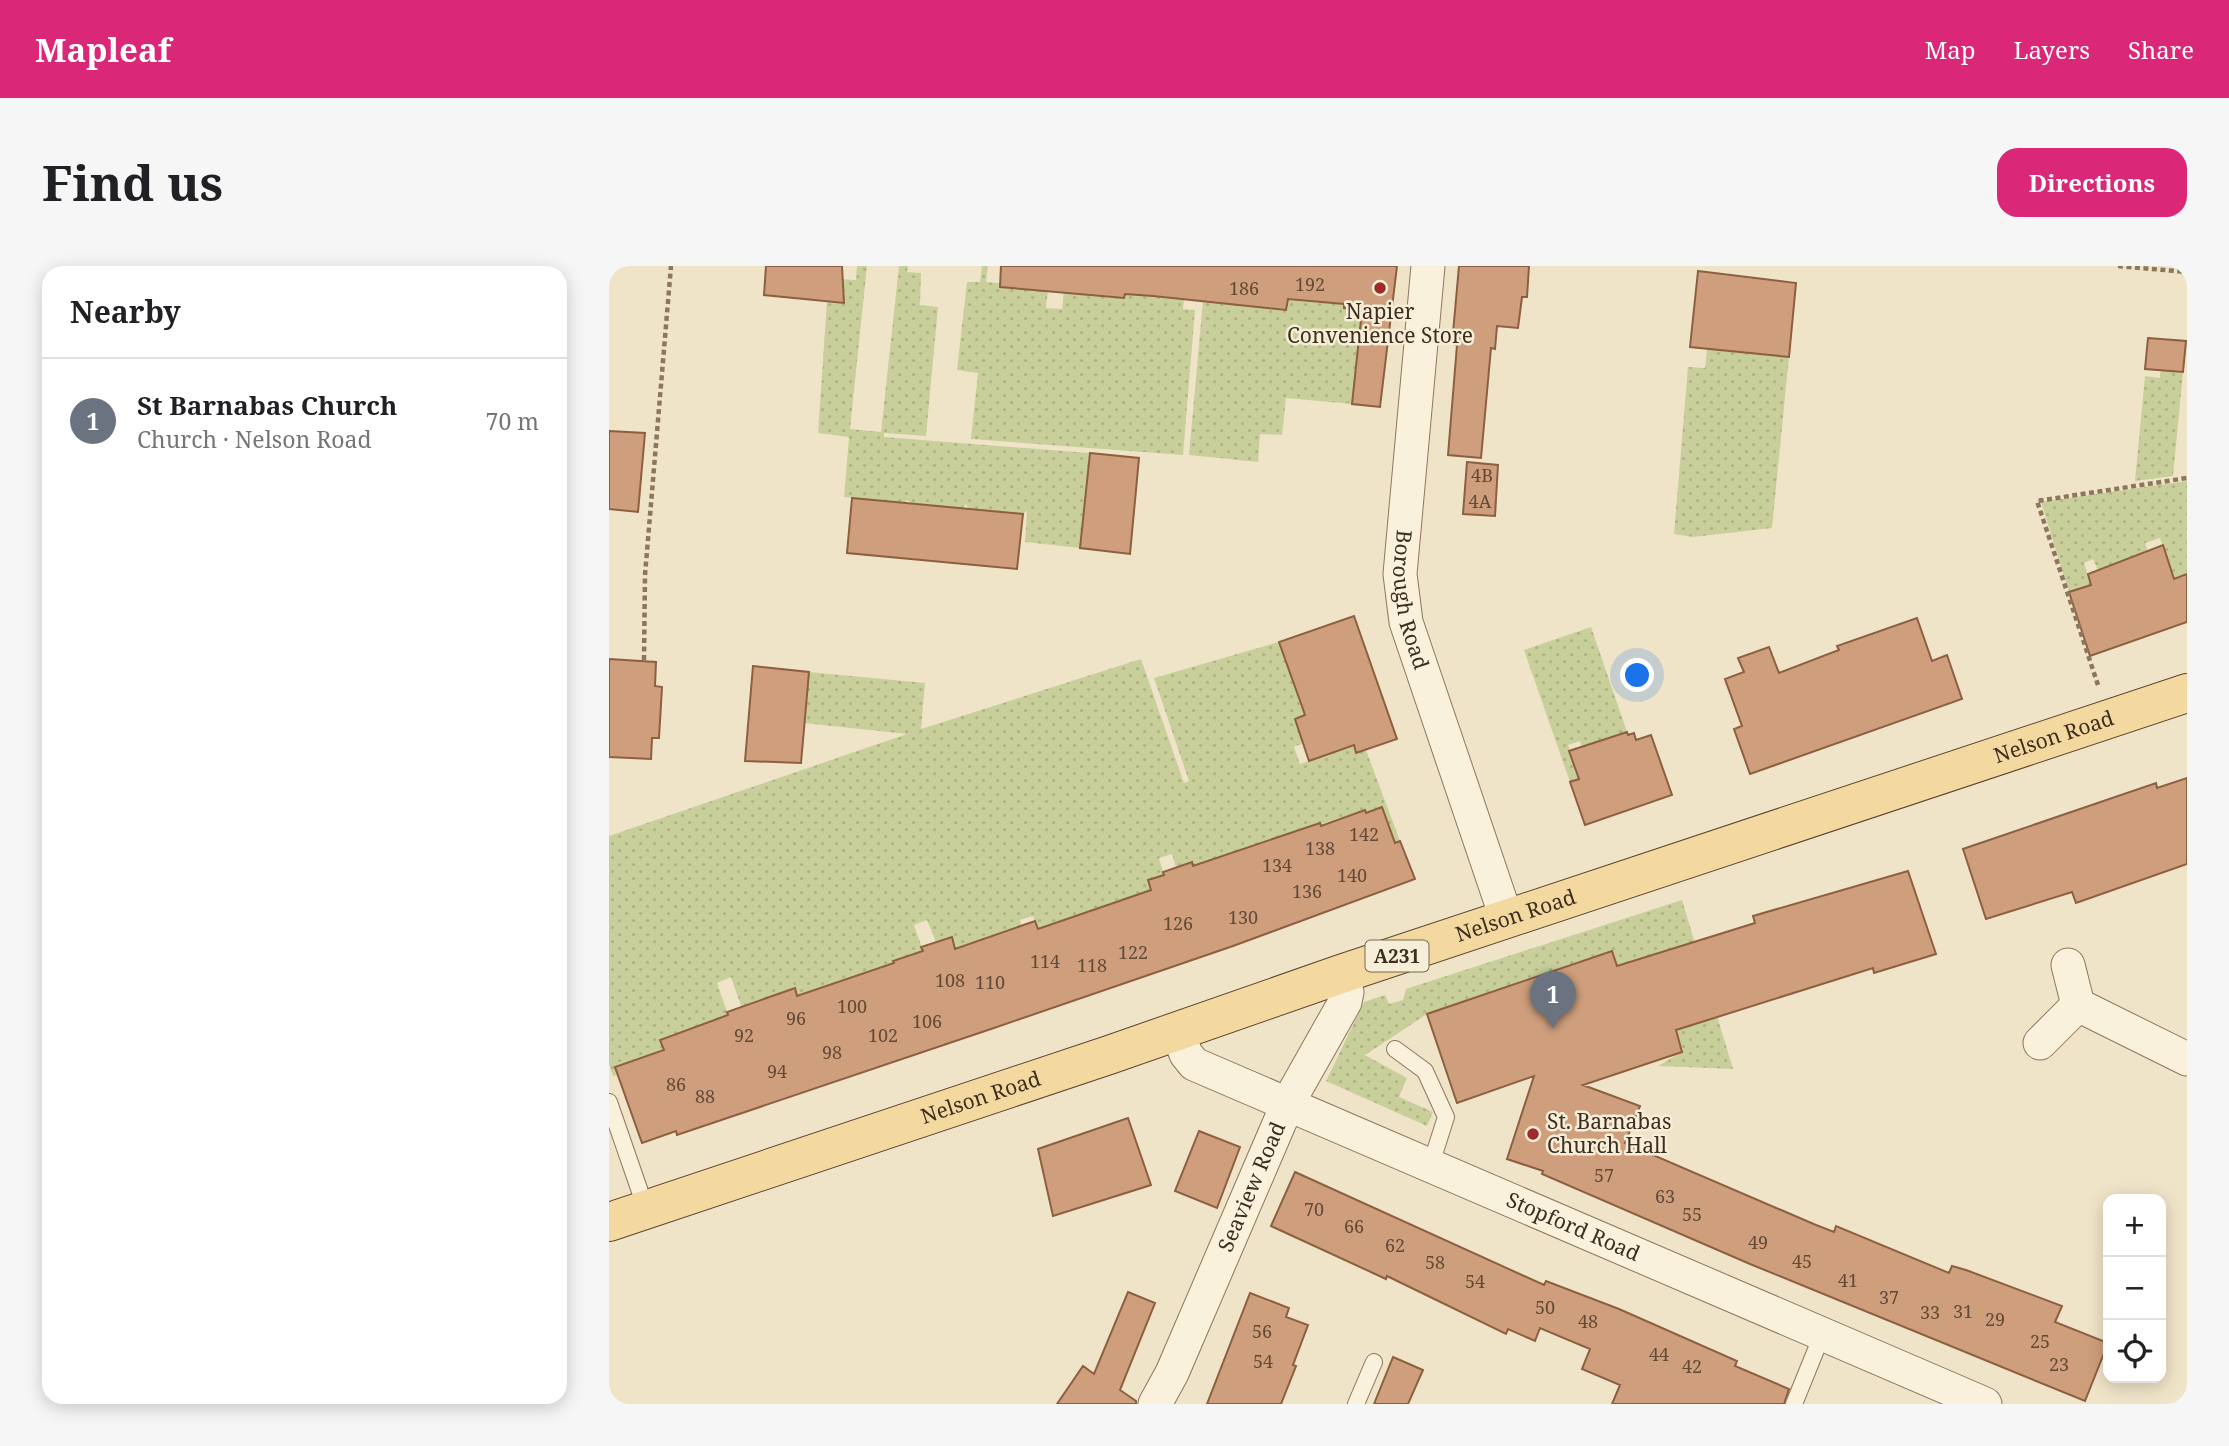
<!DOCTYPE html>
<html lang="en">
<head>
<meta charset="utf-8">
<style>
	body { margin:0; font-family:"Noto Serif",serif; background:#f6f6f6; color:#202124 }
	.controls { position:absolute; right:21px; bottom:21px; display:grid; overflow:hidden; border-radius:14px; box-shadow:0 4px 18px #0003 }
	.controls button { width:63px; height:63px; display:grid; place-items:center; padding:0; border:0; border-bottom:2px solid #e0e0e0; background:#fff; color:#202124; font:35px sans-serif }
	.you { position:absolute; left:1029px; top:410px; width:24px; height:24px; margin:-18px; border:5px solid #fff; border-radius:50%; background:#1a73e8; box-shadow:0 0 0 10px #1a73e833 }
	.badge { display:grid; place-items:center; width:46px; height:46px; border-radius:50%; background:#db2777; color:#fff; font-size:23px; font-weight:700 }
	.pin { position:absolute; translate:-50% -58px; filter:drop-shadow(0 2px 4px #0008) }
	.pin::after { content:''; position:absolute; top:37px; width:24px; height:21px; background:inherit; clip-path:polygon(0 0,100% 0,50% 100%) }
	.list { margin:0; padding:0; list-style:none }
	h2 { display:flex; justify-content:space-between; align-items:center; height:91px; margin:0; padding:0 28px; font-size:30px }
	h2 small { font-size:23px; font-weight:400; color:#757577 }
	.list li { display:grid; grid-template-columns:46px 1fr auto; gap:21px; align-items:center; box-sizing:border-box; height:126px; padding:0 28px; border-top:2px solid #e0e0e0 }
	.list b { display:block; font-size:26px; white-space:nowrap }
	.list p { margin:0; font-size:23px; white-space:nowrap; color:#757577 }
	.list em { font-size:23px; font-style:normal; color:#757577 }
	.icon { flex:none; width:38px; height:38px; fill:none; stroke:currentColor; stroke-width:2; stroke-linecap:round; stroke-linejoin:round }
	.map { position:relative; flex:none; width:1578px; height:1138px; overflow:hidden; border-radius:21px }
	header { display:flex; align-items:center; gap:42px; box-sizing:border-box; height:98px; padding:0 35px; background:#db2777; color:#fff }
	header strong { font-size:33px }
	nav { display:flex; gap:38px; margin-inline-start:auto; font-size:24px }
	.intro { display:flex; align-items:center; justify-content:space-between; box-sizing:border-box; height:168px; padding:0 42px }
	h1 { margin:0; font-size:49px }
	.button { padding:18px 32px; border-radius:21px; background:#db2777; color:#fff; font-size:24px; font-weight:700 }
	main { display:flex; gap:42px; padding:0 42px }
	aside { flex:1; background:#fff; border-radius:21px; box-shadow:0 4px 18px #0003 }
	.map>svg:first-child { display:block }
</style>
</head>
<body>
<header>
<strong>Mapleaf</strong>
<nav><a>Map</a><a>Layers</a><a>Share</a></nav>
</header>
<div class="intro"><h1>Find us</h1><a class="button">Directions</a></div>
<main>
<aside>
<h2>Nearby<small></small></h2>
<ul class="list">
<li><span class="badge" style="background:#6b7280">1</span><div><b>St Barnabas Church</b><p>Church · Nelson Road</p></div><em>70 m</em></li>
</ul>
</aside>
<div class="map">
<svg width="1578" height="1138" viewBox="0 0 1578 1138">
	<defs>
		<pattern id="grass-dots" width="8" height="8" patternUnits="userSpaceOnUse" patternTransform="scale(1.75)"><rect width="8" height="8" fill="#c9cf9b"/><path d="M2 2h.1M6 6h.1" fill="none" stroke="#aeb285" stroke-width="1.8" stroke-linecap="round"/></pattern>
	</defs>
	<rect width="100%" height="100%" fill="#f0e4c8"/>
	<path fill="url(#grass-dots)" d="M248,0h10l-17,163 31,3 18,-166h9l-1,6 14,1 -1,32 18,2 -12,129 -42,-3v4l206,16 -10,95 -55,-6 2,-31 -4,3 -54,-5 -3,-5 -3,4 -52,-5 -4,-3 -2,3 -61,-6 5,-60 -31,-4 10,-146 12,-8 16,1z
		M373,0h6l-2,16 22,2 42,-13 -4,37 16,1 3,-28 59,17 2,-21 17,18 25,2 19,-29 -4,41 12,1 -12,145 -212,-16 7,-66 -21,-3 10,-88h13z
		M681,9l6,25 25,2 2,-18 23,2 -2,22 18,2 -10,94 -66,-6 -4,37 -22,-1 -2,28 -69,-7 14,-155 83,10z
		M1149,54l4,34 27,3 -17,171 -79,9 -19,-3 14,-167 17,1 5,-47 7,1 6,29 20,2 4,-29z
		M1552,104l22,2 -10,104 -38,5 10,-105 15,2z
		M1578,215v93l-13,5 -14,-41 -15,5 6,19 -53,8 -5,-11 -9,4 7,22 -22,7 -28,-90z
		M982,361l36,105 -44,18 -3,-9 -12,4 11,34 -9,3 -46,-132z
		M670,376l6,19 32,-10 5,13 -32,11 12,35 31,-11 3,5 -41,15 8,24 -9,4 6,17 54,-19 3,8 9,-3 34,91 -5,2 -31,-33 -104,34 -54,61 -14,-42 -16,5 -4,-14 -13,4 5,17 -16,5 3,12 -19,40 -11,-33 -14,5 5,17 -33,-7 -28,10 11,32 -14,4 -15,-44 -13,4 14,45 -46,-28 -33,12 -4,-12 -15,5 -9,-22 -13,5 25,71 -35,-39 -10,4 4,13 -101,22 -2,-8 -53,21 -11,-32 -14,6 28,80 -61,-31 -23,8 7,22 -52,5 2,8 -5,1 -4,-12v-228l298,-102 -103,-11 5,-51 116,11 -4,46 220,-70 43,124 5,-2 -35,-103z
		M1073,634l51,169 -75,-3 24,-14 -32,-96 -33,10 -5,-15 -185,63 -62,41 42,23 -8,19 34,15 -6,14 -101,-45 38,-79 21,-7 4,9 14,-4 3,-11z"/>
	<path fill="#cf9f7d" stroke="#8d5f41" stroke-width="2" d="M157,0h76l2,37 -80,-8z
		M392,0h396l-17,141 -28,-3 10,-94 -18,-2v-4l-56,-5 -2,11 -133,-14 -28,-2 -1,4 -124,-11z
		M850,0h70l-2,31h-5l-4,31 -21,-2 -2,23 -4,-1 -10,110 -33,-3 9,-110 -5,-1z
		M1089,5l98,12 -7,74 -99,-10z
		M1539,72l38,3 -3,31 -38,-3z
		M0,165l36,2 -7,79 -29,-3z
		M481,187l49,5 -9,96 -50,-6z
		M858,196l31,3 -3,51 -32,-2z
		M243,232l171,16 -6,55 -170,-16z
		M1554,279l11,34 13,-5v48l-97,34 -21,-64 22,-7 -3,-11z
		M745,350l43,123 -41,14 -2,-8 -45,16 -14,-42 10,-4 -26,-73z
		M1308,352l15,43 15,-6 15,44 -212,75 -16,-45 8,-3 -17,-47 19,-7 -6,-14 31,-11 10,26 60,-23 -2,-4z
		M0,393l47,3 -1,24 7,1 -3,51h-7l-1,21 -42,-2z
		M144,400l56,6 -8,91 -56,-2z
		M1018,466l1,3 6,-2 2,7 15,-5 21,60 -87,30 -15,-43 9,-3 -10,-28z
		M1578,512v86l-111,39 -4,-11 -86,27 -23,-70 193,-66 1,5z
		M773,541l13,36 5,-2 15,38 -182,67 -242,83 -314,106 -1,-4 -34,12 -27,-76 49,-17 -4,-10 68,-25 -1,-3 68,-24 2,8 97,-33 -1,-2 30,-10 -2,-4 31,-10 3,12 80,-28 3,8 113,-39 -3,-10 16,-5 -1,-3 29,-10 1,4 127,-43 1,3 44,-16 1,3z
		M1299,605l28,83 -62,19 -1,-5 -197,62 6,22 -99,33 57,21 -15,37 191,82 18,7 2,-6 113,47 3,-7 14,4 96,36 -7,16 53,21 -23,58 -335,-137 -208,-90 1,-3 -36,-12 27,-83 -77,27 -30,-89 185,-63 5,15 138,-43 -2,-7z
		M519,852l23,67 -98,31 -15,-67z
		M590,865l41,16 -23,61 -42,-17z
		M686,906l249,113 2,-4 73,28 118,52 -2,5 54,23 -5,15h-172l8,-19 -38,-16 8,-20 -50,-21 -5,13 -27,-12 -2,5 -119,-58 -1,3 -115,-53z
		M519,1026l27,11 -35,87 16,11v3h-79l26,-38 11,8z
		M641,1027l39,15 -3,9 22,8 -15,40 3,1 -15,38h-74z
		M784,1091l30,13 -15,34h-34z"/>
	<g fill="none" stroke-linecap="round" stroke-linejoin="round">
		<g stroke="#8d765c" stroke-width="18">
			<path id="lane" d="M786,783l30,22 21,46 -15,47
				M0,836l37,107
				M747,1138l18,-42
				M1185,1138l28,-69"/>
		</g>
		<g stroke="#8d765c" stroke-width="35">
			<g id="street">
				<path id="s1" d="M819,0l-28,308 6,48 101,298"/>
				<path d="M1459,699l10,40 109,54"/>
				<path id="s2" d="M568,765l9,23 8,10 791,340"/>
				<path d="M1431,777l38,-38"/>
				<path id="s3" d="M546,1138l17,-31 116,-270 57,-101 2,-10 -6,-18"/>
			</g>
		</g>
		<g stroke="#5b4430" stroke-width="40">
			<g id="primary">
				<path id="s4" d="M0,956l500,-167 232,-81 846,-281"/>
			</g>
		</g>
		<path stroke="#8d765c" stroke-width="4.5" stroke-dasharray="5 3.5" stroke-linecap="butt" d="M1509,0l69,6
			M35,394l1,-85 26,-309
			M1489,419l-61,-184 150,-23"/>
		<use href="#lane" stroke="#faf1dc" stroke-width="16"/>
		<use href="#street" stroke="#faf1dc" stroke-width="33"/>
		<use href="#primary" stroke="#f3d9a0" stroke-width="38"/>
	</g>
	<g fill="#9e2a2b" stroke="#f7eed8" stroke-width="2.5">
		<circle cx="771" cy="22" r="7"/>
		<circle cx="924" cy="868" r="7"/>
	</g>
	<g text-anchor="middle" stroke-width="5" stroke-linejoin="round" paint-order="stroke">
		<g font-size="18" fill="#624a37">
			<text x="701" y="25">192</text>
			<text x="635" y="29">186</text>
			<text x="873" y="216">4B</text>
			<text x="871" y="242">4A</text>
			<text x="755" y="575">142</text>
			<text x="711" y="589">138</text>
			<text x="668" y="606">134</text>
			<text x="743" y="616">140</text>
			<text x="698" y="632">136</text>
			<text x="634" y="658">130</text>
			<text x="569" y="664">126</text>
			<text x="524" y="693">122</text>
			<text x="436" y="702">114</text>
			<text x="483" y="706">118</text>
			<text x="341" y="721">108</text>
			<text x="381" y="723">110</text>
			<text x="243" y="747">100</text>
			<text x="187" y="759">96</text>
			<text x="318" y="762">106</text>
			<text x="135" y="776">92</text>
			<text x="274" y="776">102</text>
			<text x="223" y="793">98</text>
			<text x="168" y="812">94</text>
			<text x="67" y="825">86</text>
			<text x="96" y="837">88</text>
			<text x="995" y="916">57</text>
			<text x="1056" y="937">63</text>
			<text x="705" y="950">70</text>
			<text x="1083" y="955">55</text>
			<text x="745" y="967">66</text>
			<text x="1149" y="983">49</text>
			<text x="786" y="986">62</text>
			<text x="1193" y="1002">45</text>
			<text x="826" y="1003">58</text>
			<text x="1239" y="1021">41</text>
			<text x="866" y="1022">54</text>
			<text x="1280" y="1038">37</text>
			<text x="936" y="1048">50</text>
			<text x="1354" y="1052">31</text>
			<text x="1321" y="1053">33</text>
			<text x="1386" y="1060">29</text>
			<text x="979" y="1062">48</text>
			<text x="653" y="1072">56</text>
			<text x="1431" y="1082">25</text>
			<text x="1050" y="1095">44</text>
			<text x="654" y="1102">54</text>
			<text x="1450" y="1105">23</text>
			<text x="1083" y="1107">42</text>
		</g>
		<rect fill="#f7eed8" stroke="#756857" stroke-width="2" x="756.5" y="674.5" width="63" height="31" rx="5"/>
		<g font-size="19" font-weight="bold" fill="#3d2e20">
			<text x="788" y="697">A231</text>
		</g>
		<g font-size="21" fill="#3d2e20" stroke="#f7eed8">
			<text x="771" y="53">Napier<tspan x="771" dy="24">Convenience Store</tspan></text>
			<text x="938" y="863" text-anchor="start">St. Barnabas<tspan x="938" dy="24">Church Hall</tspan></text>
		</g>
		<g font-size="21" fill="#3d2e20" stroke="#f7eed8">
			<text dy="7" stroke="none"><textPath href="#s1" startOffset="336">Borough Road</textPath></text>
			<text dy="7" stroke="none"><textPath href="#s4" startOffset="1524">Nelson Road</textPath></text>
			<text dy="7" stroke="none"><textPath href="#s4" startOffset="957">Nelson Road</textPath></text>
			<text dy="7" stroke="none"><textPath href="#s4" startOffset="392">Nelson Road</textPath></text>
			<text dy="7" stroke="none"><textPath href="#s3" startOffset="238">Seaview Road</textPath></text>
			<text dy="7" stroke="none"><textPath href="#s2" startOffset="450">Stopford Road</textPath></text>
		</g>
	</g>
</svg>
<div class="controls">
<button>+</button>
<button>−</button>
<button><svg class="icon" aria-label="locate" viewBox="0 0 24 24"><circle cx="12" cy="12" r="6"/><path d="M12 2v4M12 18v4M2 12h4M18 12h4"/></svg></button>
</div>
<div class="you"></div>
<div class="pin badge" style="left:944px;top:763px;background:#6b7280">1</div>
</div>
</main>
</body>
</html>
